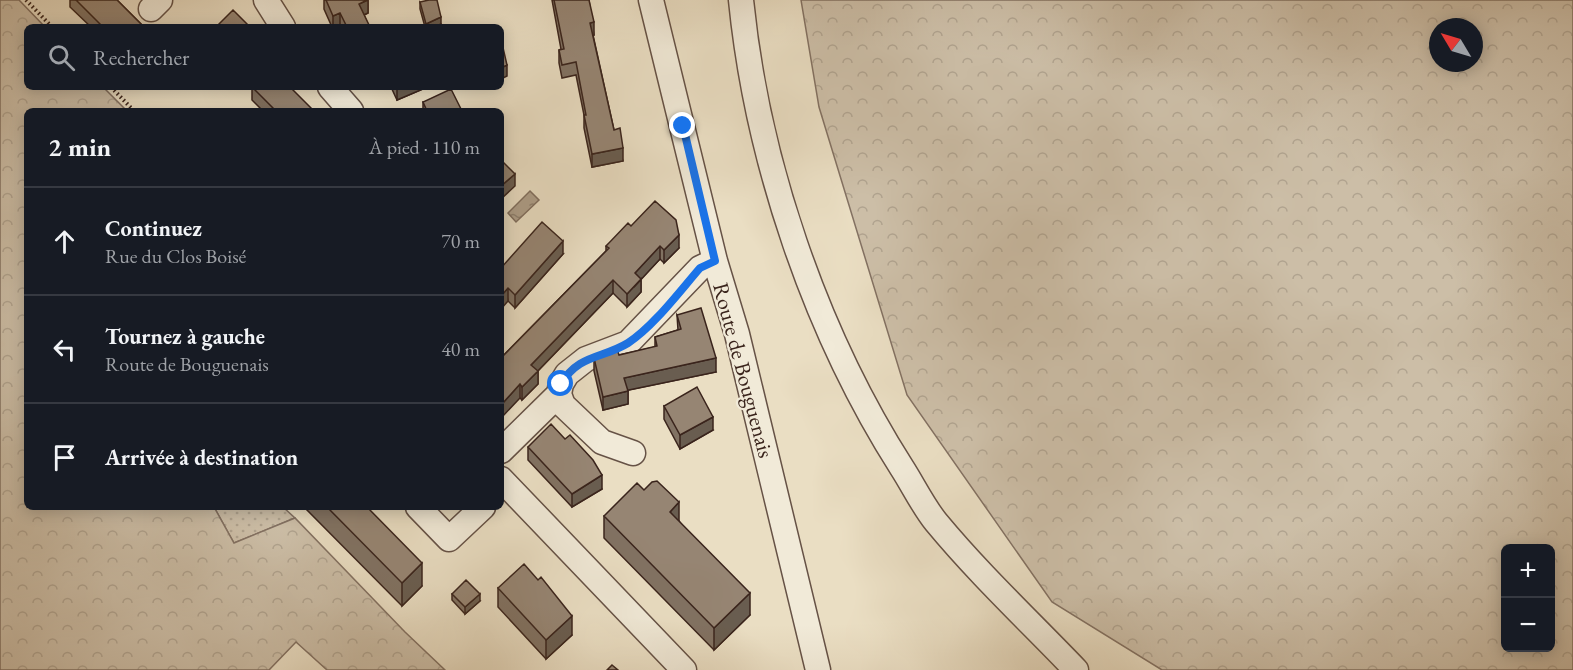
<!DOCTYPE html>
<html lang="fr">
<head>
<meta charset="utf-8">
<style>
	body { margin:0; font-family:"EB Garamond",serif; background:#20242c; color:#f1f3f6 }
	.controls { position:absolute; right:18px; bottom:18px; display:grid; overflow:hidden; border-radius:9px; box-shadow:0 3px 15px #0003 }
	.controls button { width:54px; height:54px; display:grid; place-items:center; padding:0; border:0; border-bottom:2px solid #363941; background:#171b24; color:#f1f3f6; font:30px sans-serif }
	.compass { position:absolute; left:1429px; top:18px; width:54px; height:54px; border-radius:50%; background:#171b24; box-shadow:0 3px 15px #0003; rotate:308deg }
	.stop { position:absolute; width:18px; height:18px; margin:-14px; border:4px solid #1a73e8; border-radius:50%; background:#fff }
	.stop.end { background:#1a73e8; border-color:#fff; box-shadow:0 2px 6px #0008 }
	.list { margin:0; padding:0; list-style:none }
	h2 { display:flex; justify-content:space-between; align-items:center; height:78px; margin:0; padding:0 24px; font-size:26px }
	h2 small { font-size:20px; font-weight:400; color:#9ea1a6 }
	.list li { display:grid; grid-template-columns:39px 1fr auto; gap:18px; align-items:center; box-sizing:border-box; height:108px; padding:0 24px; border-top:2px solid #363941 }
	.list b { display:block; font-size:22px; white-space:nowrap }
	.list p { margin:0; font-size:20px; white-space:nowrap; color:#9ea1a6 }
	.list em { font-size:20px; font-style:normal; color:#9ea1a6 }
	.icon { flex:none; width:33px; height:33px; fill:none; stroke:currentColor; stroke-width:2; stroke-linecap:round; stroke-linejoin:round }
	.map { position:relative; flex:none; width:1573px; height:670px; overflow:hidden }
	.search { position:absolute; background:#171b24; box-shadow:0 3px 15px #0003; left:24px; top:24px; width:480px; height:66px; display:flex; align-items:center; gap:15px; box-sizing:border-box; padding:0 21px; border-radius:9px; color:#9ea1a6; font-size:22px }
	.panel { position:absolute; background:#171b24; box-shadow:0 3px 15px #0003; left:24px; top:108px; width:480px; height:402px; border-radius:9px }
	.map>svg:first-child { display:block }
</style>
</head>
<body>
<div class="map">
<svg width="1573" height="670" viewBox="0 0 1573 670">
	<defs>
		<pattern id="grass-dots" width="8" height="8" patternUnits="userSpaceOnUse" patternTransform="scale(1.5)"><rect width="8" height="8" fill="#ccbea7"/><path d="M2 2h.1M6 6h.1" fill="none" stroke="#b0a38f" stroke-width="1.8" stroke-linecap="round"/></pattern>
		<pattern id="forest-crowns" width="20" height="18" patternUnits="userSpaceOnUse" patternTransform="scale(1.5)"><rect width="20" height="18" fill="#ccbea7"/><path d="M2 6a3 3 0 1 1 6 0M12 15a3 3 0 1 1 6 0" fill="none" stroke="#b0a38f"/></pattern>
		<pattern id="water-ripples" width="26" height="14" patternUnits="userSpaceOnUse" patternTransform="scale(1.5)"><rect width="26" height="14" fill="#ae9f8a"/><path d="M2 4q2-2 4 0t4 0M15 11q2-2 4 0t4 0" fill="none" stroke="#8f8170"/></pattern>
	</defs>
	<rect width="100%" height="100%" fill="#eadec3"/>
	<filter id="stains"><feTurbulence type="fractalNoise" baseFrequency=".00333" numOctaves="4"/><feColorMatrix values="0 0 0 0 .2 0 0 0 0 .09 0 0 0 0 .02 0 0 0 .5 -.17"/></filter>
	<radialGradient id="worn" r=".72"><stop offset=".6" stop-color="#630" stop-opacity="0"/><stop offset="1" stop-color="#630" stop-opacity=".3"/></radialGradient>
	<path fill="url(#grass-dots)" stroke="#837162" stroke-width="1.5" d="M214,507h69l12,11 -61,25z"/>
	<path fill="url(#forest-crowns)" stroke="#837162" stroke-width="1.5" fill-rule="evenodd" d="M0,0h19l26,27h-18v60h76l24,24h-100v396h187l20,36 61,-25 110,114 40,38h-118l-31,-28 -27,28h-269z
		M801,0h772v670h-411l-110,-68 -145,-207 -88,-288zM1438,27h36v36h-36zM1506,548h44v100h-44z"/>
	<path fill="url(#water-ripples)" stroke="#806e5e" stroke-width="1.5" d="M530,191l9,9 -23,22 -8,-9z"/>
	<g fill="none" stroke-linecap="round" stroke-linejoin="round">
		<g stroke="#665246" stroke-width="27">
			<path id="minor" d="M266,0l17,27
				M651,0l64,261 22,73 81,336
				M741,0c16,160 74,332 161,468 11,17 21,38 34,54 43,52 93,99 140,148
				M151,9l9,-9
				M330,87l21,24
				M501,451l58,-57
				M633,453l-31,-11 -39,-37 -4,-11 2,-10 6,-10 19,-15 42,-16 72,-75 15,-7
				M501,479l183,191
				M418,507l31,32 34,-32"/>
		</g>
		<path stroke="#3a241c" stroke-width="4" stroke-dasharray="1.5 3" stroke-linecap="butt" d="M26,0l26,27
			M111,87l23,24"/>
		<use href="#minor" stroke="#f1ead8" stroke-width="24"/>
	</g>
	<path fill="#817263" stroke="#3a241c" stroke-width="1.5" d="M70,0h47l27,27h-53l-21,-20z
		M324,0h44v13l-4,2 5,12h-28l-1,-1 -2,1h-6l-8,-18z
		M552,0h37l5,35h-1l21,95 9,31 -31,6 -8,-39v-13l-8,-40 -14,3 -3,-15v-13l2,-1z
		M420,2l21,22 -7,3h-9l-5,-18z
		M252,87l62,24h-51l-11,-11z
		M391,87h33l-1,2 -26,11z
		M423,102l39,9h-39z
		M631,226l48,22 -15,15 -4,-4 -19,20v13l-14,15 -14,-14 -75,78v13l-16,16 -2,-2 -19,-40 105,-107v-5z
		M563,254l-48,54 -7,-7 -7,-33z
		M677,315l39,57 -88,18v14l-25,6 -9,-39v-13l25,-3 36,-8v-10l23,-7z
		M664,406l49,24 -33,19 -16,-30z
		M565,439l37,50 -30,18 -44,-47v-13z
		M304,507h63l55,79 -20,20z
		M604,516l75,5 71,94 -36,35 -110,-112z
		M498,588l74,47 -26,24 -48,-52z
		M452,594l28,7 -15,13 -13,-14z"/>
	<path fill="#695d50" stroke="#3a241c" stroke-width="1.5" d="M368,0v13l-9,4v-13z
		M340,13v13l-2,1h-5v-11z
		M441,17v7l-7,3h-8v-3z
		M594,22v13l-4,1v-13z
		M507,65v11l-6,3v-11z
		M397,87h27l-1,2 -26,11z
		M623,148v13l-31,6v-13z
		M515,174v12l-14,13v-13z
		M679,235v13l-15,15v-13z
		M563,241v13l-48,54v-13z
		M660,246v13l-25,27v-13z
		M641,279v13l-14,15v-13z
		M613,280v13l-82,85v-13z
		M508,288v13l-7,8v-13z
		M716,358v14l-92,19v-13z
		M538,371v13l-16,16v-13z
		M520,384v14l-19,20v-13z
		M628,391v13l-25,6v-13z
		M713,417v13l-33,19v-14z
		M602,475v14l-30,18v-13z
		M679,502v22l-9,-12z
		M422,563v23l-20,20v-23z
		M750,593v22l-36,35v-22z
		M480,594v7l-15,13v-7z
		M572,616v19l-26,24v-19z"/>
	<path fill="#968573" stroke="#3a241c" stroke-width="1.5" d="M76,0h41l27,27h-41z
		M326,0h41l-8,4 10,21 -4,2h-18l-7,-14 -7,3z
		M429,0h8l4,17 -15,7 -6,-22z
		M554,0h35l5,22 -4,1 24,107 6,-2 3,20 -31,6 -8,-39h2l-10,-53 -14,3 -3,-15 5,-1z
		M233,10l17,17h-34z
		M501,39l6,26 -6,3z
		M252,87h38l24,24h-38z
		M451,89l11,22h-35l-4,-9z
		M501,160l14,14 -14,12z
		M655,201l21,19 3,15 -15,15 -4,-4 -25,27 6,6 -14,15 -14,-14 -82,85 7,6 -16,16 -2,-3 -19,21v-47l108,-110 -3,-2 22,-23 3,3z
		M542,222l21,19 -48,54 -7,-7 -7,8v-28z
		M701,308l15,50 -92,20 4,13 -25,6 -9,-39 23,-9 2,6 38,-9 -2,-9 26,-8 -4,-14z
		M697,387l16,30 -33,18 -16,-29z
		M551,424l14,15 5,-4 23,25 9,15 -30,19 -44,-47z
		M657,481l22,21 -9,10 80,81 -36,35 -110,-112 33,-33 7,7 8,-8z
		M327,507h40l55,56 -20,20z
		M524,564l14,16 3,-3 31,39 -26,24 -48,-52z
		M466,580l14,14 -15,13 -13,-13z
		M612,665l6,5h-11z"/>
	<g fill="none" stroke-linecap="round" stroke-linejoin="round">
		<path stroke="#1a73e8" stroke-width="8" d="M561,384c18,-30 41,-25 67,-41 25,-16 52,-52 72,-75l15,-7 -32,-135"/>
	</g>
	<g text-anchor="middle" stroke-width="4.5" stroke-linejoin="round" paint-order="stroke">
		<g font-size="22" fill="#3a241c" stroke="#f1ead8">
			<text transform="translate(744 370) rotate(75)" y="8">Route de Bouguenais</text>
		</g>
	</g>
	<rect width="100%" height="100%" filter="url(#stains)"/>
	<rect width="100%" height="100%" fill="url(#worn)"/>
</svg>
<div class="controls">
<button>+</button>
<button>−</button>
</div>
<svg class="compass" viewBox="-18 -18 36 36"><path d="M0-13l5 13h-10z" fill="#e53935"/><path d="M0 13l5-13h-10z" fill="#9ea1a6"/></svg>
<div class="stop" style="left:561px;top:384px"></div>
<div class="stop end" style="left:683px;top:126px"></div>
<div class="search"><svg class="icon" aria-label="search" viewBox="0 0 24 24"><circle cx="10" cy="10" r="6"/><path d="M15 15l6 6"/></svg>Rechercher</div>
<section class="panel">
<h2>2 min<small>À pied · 110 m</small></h2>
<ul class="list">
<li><svg class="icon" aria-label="ahead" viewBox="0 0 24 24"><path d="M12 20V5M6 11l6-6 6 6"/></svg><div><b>Continuez</b><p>Rue du Clos Boisé</p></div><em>70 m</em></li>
<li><svg class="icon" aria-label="left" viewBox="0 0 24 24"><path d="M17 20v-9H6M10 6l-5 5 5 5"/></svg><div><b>Tournez à gauche</b><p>Route de Bouguenais</p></div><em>40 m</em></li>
<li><svg class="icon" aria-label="arrive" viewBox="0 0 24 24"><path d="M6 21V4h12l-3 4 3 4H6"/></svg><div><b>Arrivée à destination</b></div></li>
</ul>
</section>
</div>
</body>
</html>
